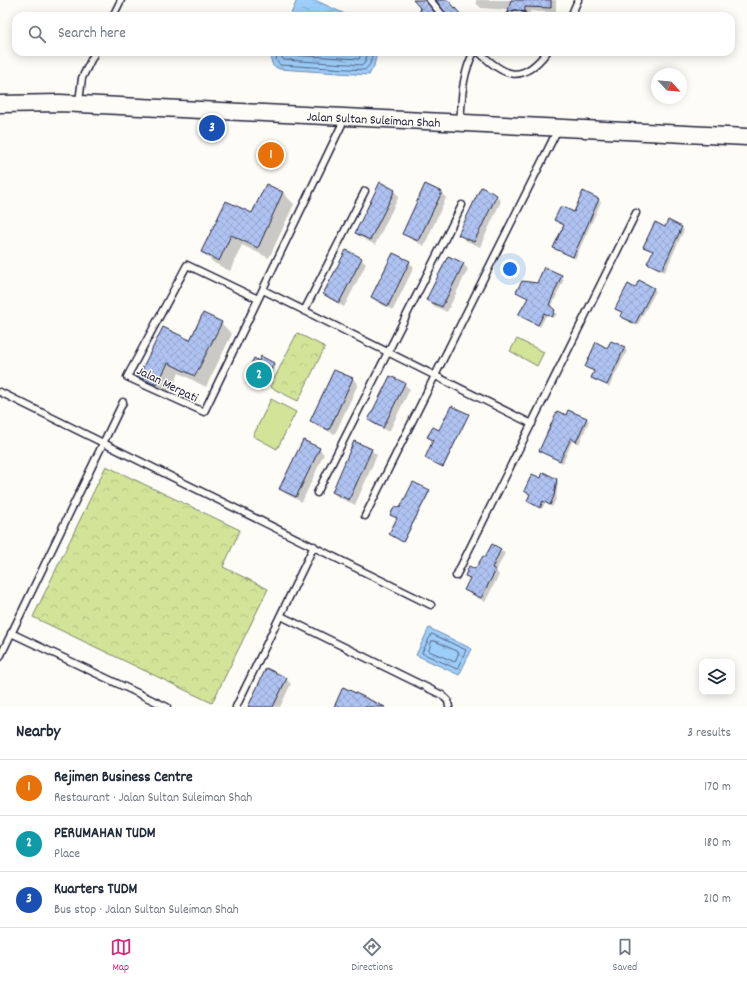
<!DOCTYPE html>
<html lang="en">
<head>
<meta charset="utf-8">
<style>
	body { margin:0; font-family:Dekko,sans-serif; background:#f2f2f3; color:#1f2937 }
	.controls { position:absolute; right:12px; bottom:12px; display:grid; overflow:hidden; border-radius:8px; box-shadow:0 2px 10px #0003 }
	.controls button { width:36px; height:36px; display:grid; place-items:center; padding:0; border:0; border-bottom:1px solid #e0e1e3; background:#fff; color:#1f2937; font:20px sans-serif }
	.compass { position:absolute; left:651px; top:68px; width:36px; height:36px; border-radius:50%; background:#fff; box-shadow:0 2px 10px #0003; rotate:116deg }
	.you { position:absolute; left:510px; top:269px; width:14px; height:14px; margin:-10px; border:3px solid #fff; border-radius:50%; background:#1a73e8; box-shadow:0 0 0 6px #1a73e833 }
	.badge { display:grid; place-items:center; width:26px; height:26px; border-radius:50%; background:#db2777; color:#fff; font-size:13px; font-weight:700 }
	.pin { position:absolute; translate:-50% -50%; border:2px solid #fff; box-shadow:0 1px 4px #0006 }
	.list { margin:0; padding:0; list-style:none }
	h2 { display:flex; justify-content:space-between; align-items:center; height:52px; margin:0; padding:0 16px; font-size:17px }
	h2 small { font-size:13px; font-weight:400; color:#747a83 }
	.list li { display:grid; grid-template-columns:26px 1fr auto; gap:12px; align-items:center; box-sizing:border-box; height:56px; padding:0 16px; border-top:1px solid #e0e1e3 }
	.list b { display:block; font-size:15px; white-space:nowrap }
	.list p { margin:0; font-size:13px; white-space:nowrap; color:#747a83 }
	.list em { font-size:13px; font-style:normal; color:#747a83 }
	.icon { flex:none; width:22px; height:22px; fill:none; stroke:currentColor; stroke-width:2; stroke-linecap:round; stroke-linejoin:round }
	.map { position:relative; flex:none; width:747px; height:707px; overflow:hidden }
	.search { position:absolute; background:#fff; box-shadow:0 2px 10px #0003; left:12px; right:12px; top:12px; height:44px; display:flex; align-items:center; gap:10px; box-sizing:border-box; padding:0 14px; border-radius:12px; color:#747a83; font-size:15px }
	.sheet { height:220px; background:#fff }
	nav { display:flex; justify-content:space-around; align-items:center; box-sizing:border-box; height:56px; border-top:1px solid #e0e1e3; background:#fff; font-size:11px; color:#747a83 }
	nav a { display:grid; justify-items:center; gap:2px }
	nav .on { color:#db2777 }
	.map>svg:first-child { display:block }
</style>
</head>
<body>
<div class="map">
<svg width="747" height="707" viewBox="0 0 747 707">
	<defs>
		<pattern id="forest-crowns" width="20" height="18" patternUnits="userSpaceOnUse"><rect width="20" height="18" fill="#d3e498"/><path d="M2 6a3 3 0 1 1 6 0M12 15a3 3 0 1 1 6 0" fill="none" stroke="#b5c384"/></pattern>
		<pattern id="water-ripples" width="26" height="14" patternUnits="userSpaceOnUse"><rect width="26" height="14" fill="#9dcdf9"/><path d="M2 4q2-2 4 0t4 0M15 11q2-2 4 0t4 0" fill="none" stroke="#87b0d6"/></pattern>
		<pattern id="building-cross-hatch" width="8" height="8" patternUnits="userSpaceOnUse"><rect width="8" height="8" fill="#afc3f2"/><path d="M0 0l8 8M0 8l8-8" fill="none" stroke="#96a7d0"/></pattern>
	</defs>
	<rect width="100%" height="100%" fill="#fdfcf7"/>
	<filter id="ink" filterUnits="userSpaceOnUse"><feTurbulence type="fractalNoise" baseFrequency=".025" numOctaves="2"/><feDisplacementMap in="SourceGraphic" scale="8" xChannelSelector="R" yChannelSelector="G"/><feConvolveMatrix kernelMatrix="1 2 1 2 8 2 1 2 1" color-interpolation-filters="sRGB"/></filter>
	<g filter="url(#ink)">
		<path fill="url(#forest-crowns)" stroke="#7a836a" d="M297,333l28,14 -27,54 -28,-14z
			M106,466l134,64 -17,37 45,22 -56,114 -179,-86z"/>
		<path fill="#d3e498" stroke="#7a836a" d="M517,339l27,13 -7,14 -27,-15z
			M271,399l25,13 -19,37 -24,-13z"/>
		<path fill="url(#water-ripples)" stroke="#6c89ad" d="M297,0h18l34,16h-59z
			M275,52h102l-3,14 -5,9 -90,-6 -6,-3 -2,-6z
			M429,628l43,21 -13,26 -43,-20z"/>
		<path fill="#0003" d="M476,0h80v13l-26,-2v5l-9,-2 -7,2 -4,-6 -29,-2 -5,-5z
			M266,185l17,8 11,11 -25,54 -27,-13 -12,26 -16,-8 -11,-11 49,-38z
			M394,191l5,5 -24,49 -13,-7 -6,-5z
			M441,192l5,6 -22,48 -15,-8 -6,-5z
			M584,193l17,9 -26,57 -21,-11 11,-23 -10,-5 19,-7z
			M496,196l5,5 -21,46 -15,-7 -5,-6z
			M668,222l16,8 -19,42 -16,-9 5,-11 -10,-6 21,-18z
			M361,259l5,5 -22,43 -14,-8 -5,-5z
			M409,262l5,5 -21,43 -16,-8 -5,-5z
			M463,264l5,5 -21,43 -15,-7 -5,-5z
			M544,268l20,11 -13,29 6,6 -3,4 -7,-4 -7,13 -20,-12 8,-17 -11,-6 20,-8z
			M640,281l16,10 -19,35 -14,-8 -2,-2 2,-3 -7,-5 19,-19z
			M221,323l11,11 -26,53 -27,-14 -11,23 -18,-8 -11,-11z
			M624,348l3,3 -18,36 -17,-10 3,-5 -9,-5 22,-18z
			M259,362l14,1 3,3 -14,25 -12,-6z
			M334,371l19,8 5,5 -23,50 -19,-8 -5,-6z
			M404,384l6,5 -21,43 -14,-7 -6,-5z
			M468,415l-24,52 -17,-9 12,-27z
			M567,417l19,2 3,2 -10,23 -6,-5 -10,24 -23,-12z
			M319,449l5,5 -22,48 -16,-8 -6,-5z
			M371,450l6,5 -22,50 -17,-8 -5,-5z
			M541,479l15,1 2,2 -2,17 -4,8 -7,-4 -3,6 -14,-8 3,-6 -6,-5z
			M414,483l16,9 -26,50 -13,-7 7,-16 2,-9z
			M492,545l13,8 -9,18 3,4 -14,27 -20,-12 5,-10 -4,-5 9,-5 11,-12z
			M286,679l5,5 -11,23h-30z"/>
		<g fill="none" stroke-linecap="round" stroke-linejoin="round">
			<path stroke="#536687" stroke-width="1" d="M278,52l-2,8 4,5 85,5 5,-6 3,-12
				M283,52l-1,6 2,2 79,5 2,-3 3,-10
				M289,52l2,3 68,4 3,-7
				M432,634l34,16 -9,19 -35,-16z
				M432,641h3l24,11 -4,10 -26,-11z"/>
		</g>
		<path fill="url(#building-cross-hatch)" stroke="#22223b" d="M413,0h13l11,16h-15l-3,-4 2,-3z
			M436,0h12l14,16h-15z
			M511,0h40v8l-26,-1v5l-9,-2 -8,2z
			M380,182l15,8 -25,50 -15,-7z
			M266,184l17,8 -25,56 -27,-13 -12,26 -18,-9 25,-51 26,12z
			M425,184l17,8 -24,49 -16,-7z
			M481,187l16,8 -23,47 -16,-7z
			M583,191l16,8 -26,58 -20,-9 11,-23 -10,-5 7,-14 13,6z
			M668,220l14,7 -20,43 -15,-7 6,-12 -10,-4 12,-25 10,5z
			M346,250l16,8 -23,45 -16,-9z
			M393,253l17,8 -22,45 -17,-9z
			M448,256l16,7 -22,44 -16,-7z
			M544,267l18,8 -13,30 6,5 -3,7 -8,-4 -6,12 -20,-10 10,-17 -12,-6 6,-11 15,2z
			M639,280l15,8 -19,36 -15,-8 2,-4 -7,-3 13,-25 7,4z
			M203,313l19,9 -27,54 -27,-13 -11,22 -19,-8 25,-50 27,13z
			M611,341l14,6 -18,38 -16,-7 3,-7 -9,-4 11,-25 11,6z
			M261,356l13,7 -14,27 -14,-7 8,-15 -4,-2 4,-8 5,3z
			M334,370l19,8 -24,52 -19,-9z
			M390,376l15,7 -22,45 -15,-8z
			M451,406l18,8 -26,53 -18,-9 8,-18 -6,-3 6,-10 6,3z
			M568,410l19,8 -11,24 -5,-4 -11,23 -21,-10 18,-40 9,4z
			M303,440l17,8 -24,49 -17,-8z
			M354,441l18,8 -23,51 -17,-8z
			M543,472l14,7 -3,17 -4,9 -7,-4 -3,7 -13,-7 3,-7 -6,-3 8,-17 9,4z
			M413,482l17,8 -27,52 -14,-8 8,-16 -7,-3 5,-9 5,2z
			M492,544l9,5 -9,19 4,2 -15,28 -17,-8 6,-12 -5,-2 4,-10 6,3 8,-13 2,1z
			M266,668l21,10 -14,29h-25z
			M343,687l42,20h-51z"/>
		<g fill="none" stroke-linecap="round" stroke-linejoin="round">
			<g stroke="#22223b" stroke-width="9">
				<path id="lane" d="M430,0l13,16
					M113,16l8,-16
					M509,16l6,-2 8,2
					M571,16l7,-16
					M479,52c27,26 43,32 68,0
					M79,102l3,-24 13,-26
					M460,123c2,-26 2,-49 14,-71
					M263,290l269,134
					M258,299l-71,-34 -60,112 77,35 141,-294
					M304,311l61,-120
					M0,392l431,213
					M317,493l145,-288
					M365,516l193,-387
					M456,576l180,-363
					M281,616l161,79 6,6 1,6
					M11,633l156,74
					M0,657l123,-255
					M236,707l78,-161"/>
			</g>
			<g stroke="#22223b" stroke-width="19">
				<g id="secondary">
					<path id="s1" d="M0,104l60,-1 687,34"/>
				</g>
			</g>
			<use href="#lane" stroke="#fdfcf7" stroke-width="6"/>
			<use href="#secondary" stroke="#fdfcf7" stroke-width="16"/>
		</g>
	</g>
	<g text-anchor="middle" stroke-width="3" stroke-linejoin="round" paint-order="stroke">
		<g font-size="13" fill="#22223b" stroke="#fdfcf7">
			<text dy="5" stroke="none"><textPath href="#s1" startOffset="374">Jalan Sultan Suleiman Shah</textPath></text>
			<text transform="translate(168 383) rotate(26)" y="5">Jalan Merpati</text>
		</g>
	</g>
</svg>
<div class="controls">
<button><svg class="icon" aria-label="layers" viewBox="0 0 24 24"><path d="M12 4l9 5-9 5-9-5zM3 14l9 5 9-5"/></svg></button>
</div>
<svg class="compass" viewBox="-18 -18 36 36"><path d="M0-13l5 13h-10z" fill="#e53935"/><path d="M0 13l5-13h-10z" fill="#747a83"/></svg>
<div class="you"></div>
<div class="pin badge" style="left:271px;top:155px;background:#e8710a">1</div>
<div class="pin badge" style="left:259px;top:375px;background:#0f9aa8">2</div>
<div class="pin badge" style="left:212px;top:128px;background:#1a4fb4">3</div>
<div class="search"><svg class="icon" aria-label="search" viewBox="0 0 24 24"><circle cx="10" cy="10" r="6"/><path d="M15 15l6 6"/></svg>Search here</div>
</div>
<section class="sheet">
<h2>Nearby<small>3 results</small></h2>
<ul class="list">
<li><span class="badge" style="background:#e8710a">1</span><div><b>Rejimen Business Centre</b><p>Restaurant · Jalan Sultan Suleiman Shah</p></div><em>170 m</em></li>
<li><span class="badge" style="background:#0f9aa8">2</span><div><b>PERUMAHAN TUDM</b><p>Place</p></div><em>180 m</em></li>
<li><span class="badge" style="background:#1a4fb4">3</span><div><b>Kuarters TUDM</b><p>Bus stop · Jalan Sultan Suleiman Shah</p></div><em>210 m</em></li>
</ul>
</section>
<nav>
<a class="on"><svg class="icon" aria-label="map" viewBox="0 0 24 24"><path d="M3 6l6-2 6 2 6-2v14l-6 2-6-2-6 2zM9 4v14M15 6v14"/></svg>Map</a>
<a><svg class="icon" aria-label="directions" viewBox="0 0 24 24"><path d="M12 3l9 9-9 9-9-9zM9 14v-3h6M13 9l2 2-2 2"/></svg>Directions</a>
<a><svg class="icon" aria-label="saved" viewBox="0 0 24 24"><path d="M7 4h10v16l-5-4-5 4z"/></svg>Saved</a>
</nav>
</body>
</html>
